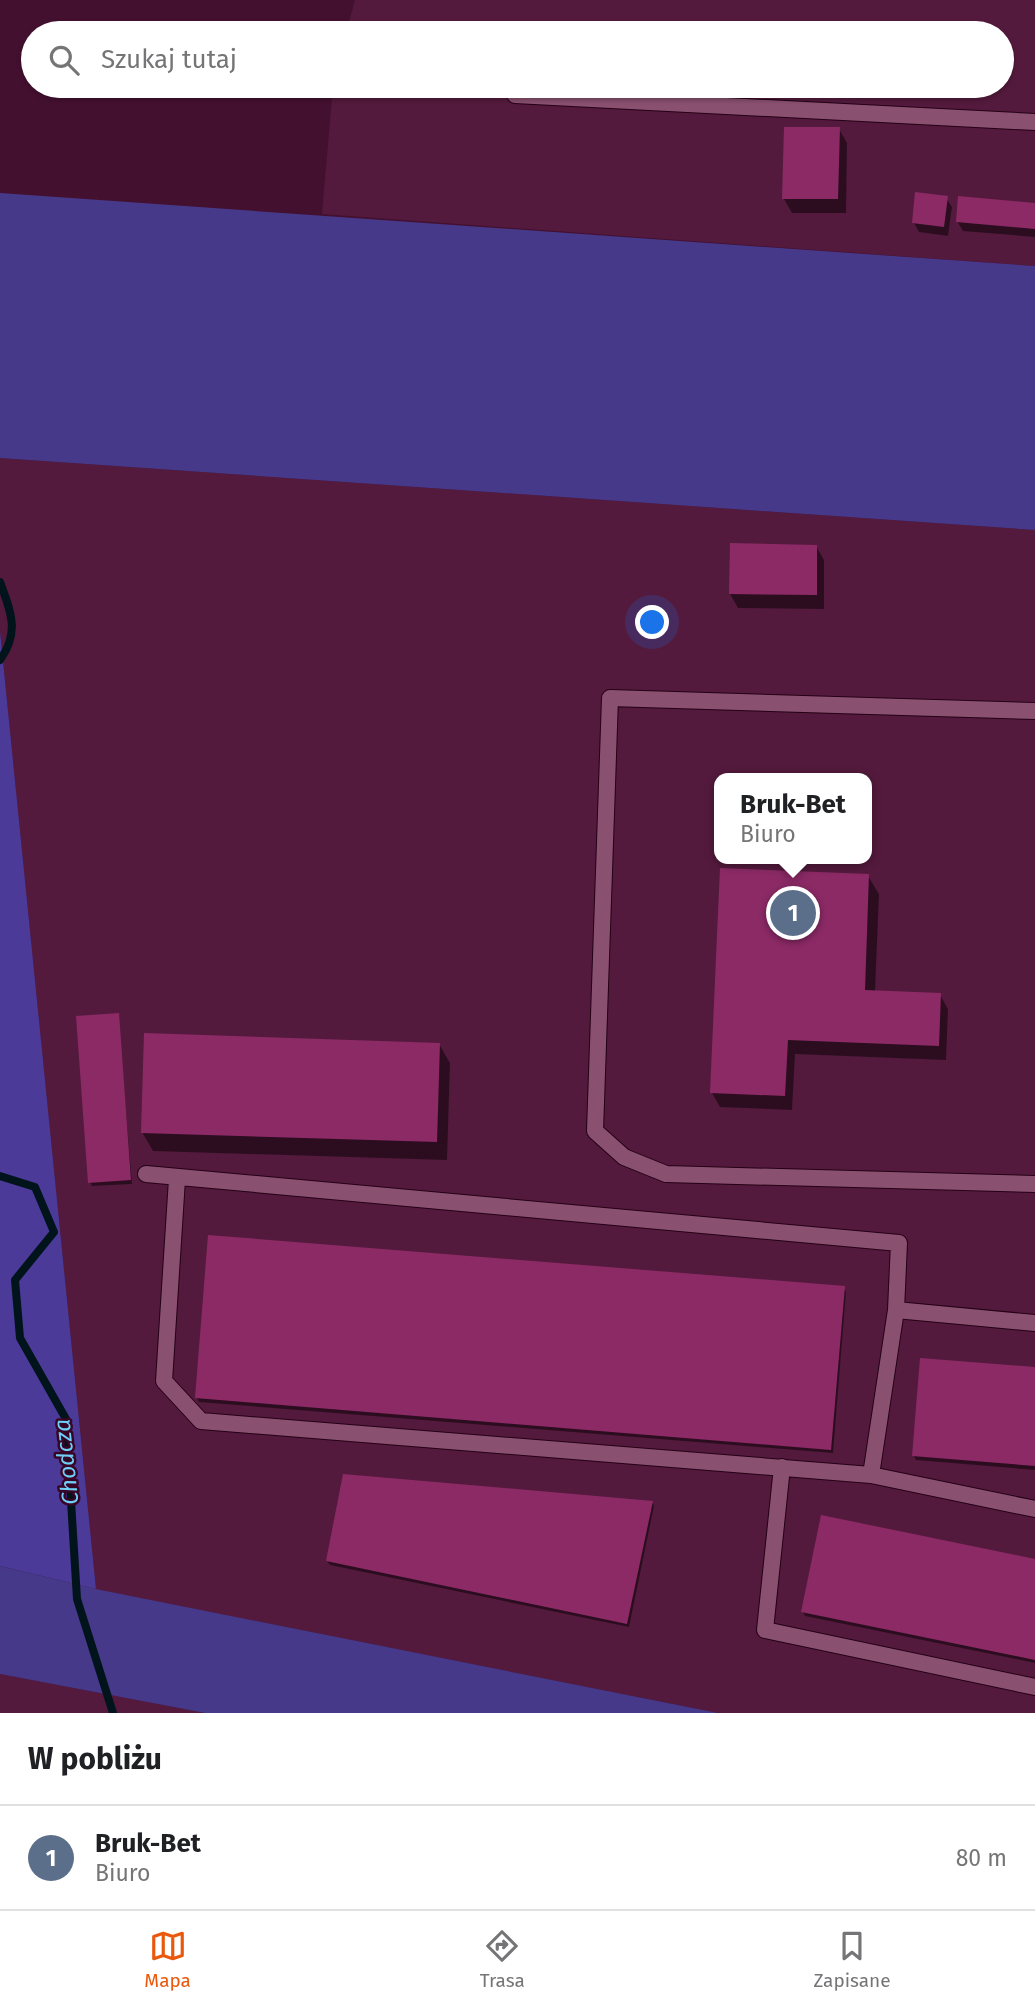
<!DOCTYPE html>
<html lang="pl">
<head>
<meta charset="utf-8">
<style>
	body { margin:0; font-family:"Fira Sans",sans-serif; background:#f6f6f6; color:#202124 }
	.you { position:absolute; left:653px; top:623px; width:24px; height:24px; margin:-18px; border:5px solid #fff; border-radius:50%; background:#1a73e8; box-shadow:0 0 0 10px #1a73e833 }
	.badge { display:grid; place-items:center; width:46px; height:46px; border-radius:50%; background:#ea580c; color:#fff; font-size:23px; font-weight:700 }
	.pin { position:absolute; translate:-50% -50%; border:4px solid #fff; box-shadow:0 2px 7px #0006 }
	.popup { position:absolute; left:714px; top:773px; width:158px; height:91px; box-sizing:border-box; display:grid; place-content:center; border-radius:14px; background:#fff; filter:drop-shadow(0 2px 5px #0005); font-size:23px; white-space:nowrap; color:#757577 }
	.popup b { font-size:26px; color:#202124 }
	.popup::after { content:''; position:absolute; left:50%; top:100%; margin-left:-14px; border:14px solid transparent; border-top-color:#fff }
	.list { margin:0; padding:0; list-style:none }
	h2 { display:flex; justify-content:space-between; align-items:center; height:91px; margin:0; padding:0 28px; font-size:30px }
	h2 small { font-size:23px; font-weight:400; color:#757577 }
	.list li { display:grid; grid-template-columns:46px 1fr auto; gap:21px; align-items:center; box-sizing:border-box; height:105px; padding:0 28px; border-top:2px solid #e0e0e0 }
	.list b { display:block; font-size:26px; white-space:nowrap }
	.list p { margin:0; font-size:23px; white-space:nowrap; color:#757577 }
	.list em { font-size:23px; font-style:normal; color:#757577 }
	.icon { flex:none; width:38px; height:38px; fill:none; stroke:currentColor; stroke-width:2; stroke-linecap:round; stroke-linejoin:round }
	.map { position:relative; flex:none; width:1035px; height:1713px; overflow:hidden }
	.search { position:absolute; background:#fff; box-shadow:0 2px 5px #0004; left:21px; right:21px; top:21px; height:77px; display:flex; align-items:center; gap:18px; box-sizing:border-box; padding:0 24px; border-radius:38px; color:#757577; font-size:26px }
	.sheet { height:196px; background:#fff }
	nav { display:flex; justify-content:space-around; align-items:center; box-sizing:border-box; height:98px; border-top:2px solid #e0e0e0; background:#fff; font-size:19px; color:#757577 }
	nav a { display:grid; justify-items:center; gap:4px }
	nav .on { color:#ea580c }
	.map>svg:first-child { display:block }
</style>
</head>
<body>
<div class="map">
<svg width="1035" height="1713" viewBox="0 0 1035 1713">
	<rect width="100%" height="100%" fill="#441030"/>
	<path fill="#541a3d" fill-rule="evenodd" d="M355,0h680v266l-713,-52 11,-128h669v-53h-656z
		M0,458l1035,72v1183h-317l-622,-124 -96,-958zM720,778h146v81h-146z
		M0,1674l205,39h-205z"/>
	<path fill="#46398a" d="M0,193l1035,73v264l-1035,-72z
		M0,1566l96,23 622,124h-513l-205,-39z"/>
	<path fill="#4b3a98" d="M0,631l96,958 -96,-23z"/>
	<path fill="#0007" d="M839,129l8,14 -1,70h-54l-8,-14z
		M946,198l6,9 -4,29 -29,-4 -5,-9z
		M1035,205v32l-72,-6 -6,-10z
		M816,546l8,14v49l-86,-1 -8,-14z
		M868,876l11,18 -4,98 65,3 8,14 -2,51 -151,-6 -3,56 -72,-3 -8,-14z
		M118,1015l14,169 -40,2 -2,-4z
		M439,1044l11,19 -3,97 -294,-9 -11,-19z
		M843,1288l3,4 -13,161 -634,-51 -2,-4z
		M1035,1369v101l-119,-10 -2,-4z
		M652,1502l2,4 -25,121 -299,-62 -3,-4z
		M1035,1561v102l-230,-47 -2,-4z"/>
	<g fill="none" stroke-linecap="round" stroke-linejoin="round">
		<path stroke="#02141b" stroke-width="8" d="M0,582c11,30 20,50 0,78
			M0,1176l35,11 19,45 -39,48 5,58 46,81 11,180 36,114"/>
	</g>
	<path fill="#8c2a66" d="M784,127h56l-2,72h-56z
		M915,192l33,4 -4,31 -32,-4z
		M958,196l77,7v26l-79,-7z
		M730,543l87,2v50l-88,-1z
		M720,868l149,6 -4,116 76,3 -2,53 -151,-6 -3,56 -75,-3z
		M119,1013l12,167 -43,3 -12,-167z
		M144,1033l296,10 -3,99 -296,-9z
		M208,1235l637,51 -14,164 -636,-52z
		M920,1358l115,9v99l-123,-10z
		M343,1474l310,27 -26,123 -301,-63z
		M821,1515l214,44v101l-234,-48z"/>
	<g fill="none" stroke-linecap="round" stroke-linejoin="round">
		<g stroke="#240116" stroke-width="18">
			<path id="service" d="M515,95l520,27
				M1035,711l-425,-13 -15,433 29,26 42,17 369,10
				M146,1174l753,69 -3,67 139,13
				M177,1179l-13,202 37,40 670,54 164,34
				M782,1467l-17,163 270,57
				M871,1475l25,-165"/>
		</g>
		<use href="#service" stroke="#8a5070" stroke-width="16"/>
	</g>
	<g text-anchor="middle" stroke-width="5" stroke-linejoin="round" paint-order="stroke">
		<g font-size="23" font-style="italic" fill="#6fd0f7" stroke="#390526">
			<text transform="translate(66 1462) rotate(-96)" y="8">Chodcza</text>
		</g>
	</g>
</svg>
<div class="you"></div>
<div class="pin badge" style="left:793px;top:913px;background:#5c6f8a">1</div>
<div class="popup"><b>Bruk-Bet</b>Biuro</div>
<div class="search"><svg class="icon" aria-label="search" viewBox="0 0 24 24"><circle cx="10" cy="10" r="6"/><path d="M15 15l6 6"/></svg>Szukaj tutaj</div>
</div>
<section class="sheet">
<h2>W pobliżu<small></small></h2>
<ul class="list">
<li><span class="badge" style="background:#5c6f8a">1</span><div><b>Bruk-Bet</b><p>Biuro</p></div><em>80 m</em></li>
</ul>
</section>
<nav>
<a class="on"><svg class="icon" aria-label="map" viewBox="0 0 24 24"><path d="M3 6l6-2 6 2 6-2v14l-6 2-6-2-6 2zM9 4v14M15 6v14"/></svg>Mapa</a>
<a><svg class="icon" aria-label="directions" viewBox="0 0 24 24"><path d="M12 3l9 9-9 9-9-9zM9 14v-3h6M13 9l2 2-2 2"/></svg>Trasa</a>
<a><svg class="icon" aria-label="saved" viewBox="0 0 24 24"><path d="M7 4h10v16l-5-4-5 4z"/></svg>Zapisane</a>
</nav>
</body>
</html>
